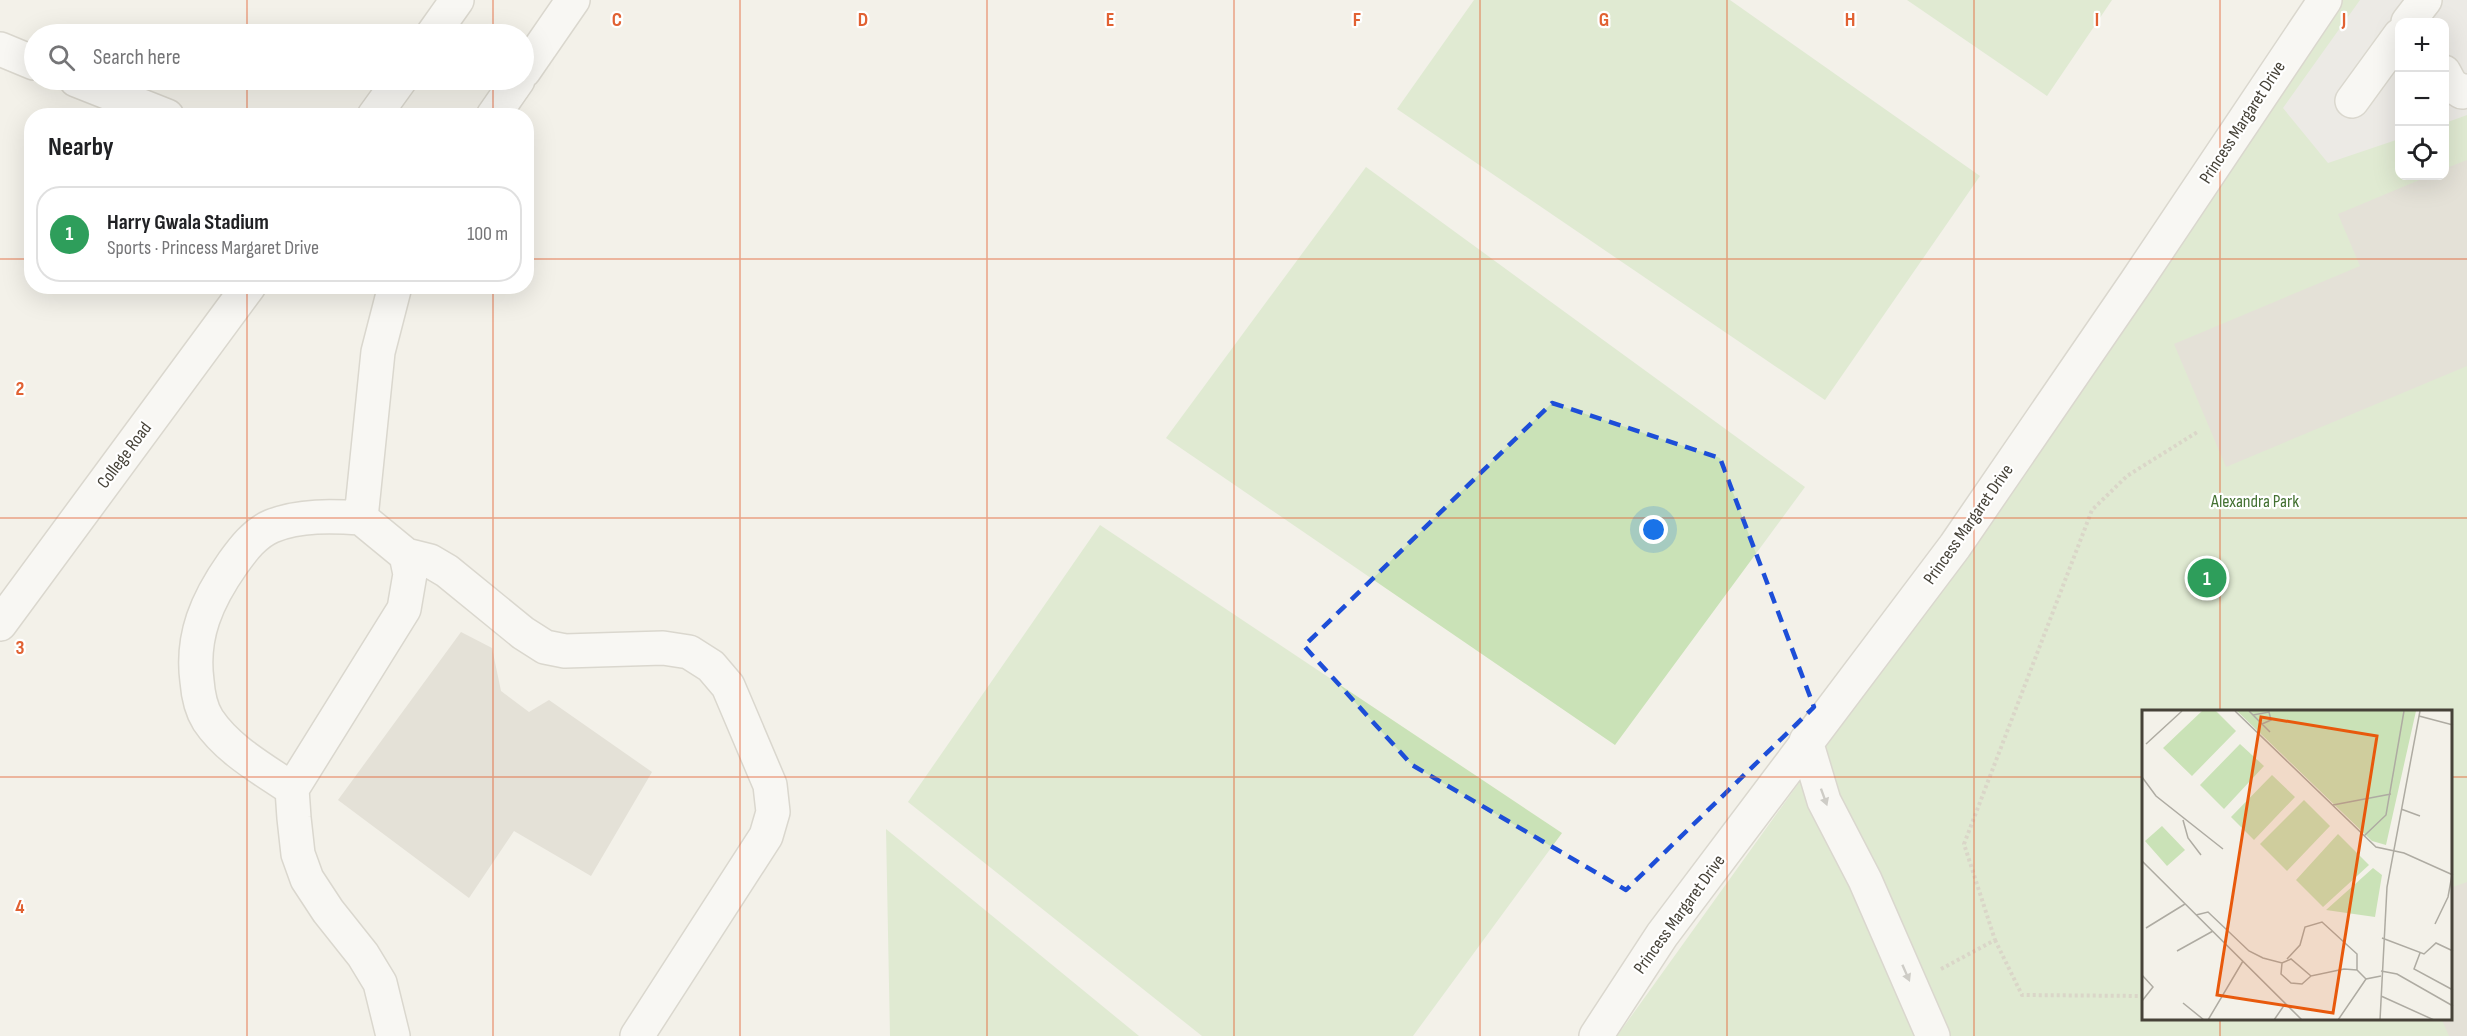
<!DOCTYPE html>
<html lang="en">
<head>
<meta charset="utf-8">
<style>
	body { margin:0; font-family:"Sofia Sans Condensed",sans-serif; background:#f6f6f6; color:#202124 }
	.controls { position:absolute; right:18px; top:18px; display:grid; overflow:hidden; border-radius:12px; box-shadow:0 6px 24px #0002 }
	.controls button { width:54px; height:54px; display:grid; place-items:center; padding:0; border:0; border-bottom:2px solid #e0e0e0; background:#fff; color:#202124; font:30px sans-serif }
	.you { position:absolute; left:1654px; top:530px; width:21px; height:21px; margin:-15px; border:4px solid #fff; border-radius:50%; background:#1a73e8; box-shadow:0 0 0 9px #1a73e833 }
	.badge { display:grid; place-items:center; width:39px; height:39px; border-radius:50%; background:#e16132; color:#fff; font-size:20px; font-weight:700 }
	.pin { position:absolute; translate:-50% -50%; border:3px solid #fff; box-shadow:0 2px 6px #0006 }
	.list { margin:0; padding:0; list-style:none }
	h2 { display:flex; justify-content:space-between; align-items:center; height:78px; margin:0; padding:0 24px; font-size:26px }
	h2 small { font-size:20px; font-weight:400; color:#757577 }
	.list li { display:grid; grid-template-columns:39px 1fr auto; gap:18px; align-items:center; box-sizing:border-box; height:96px; margin:0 12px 12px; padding:0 12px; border:2px solid #e0e0e0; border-radius:24px }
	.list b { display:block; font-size:22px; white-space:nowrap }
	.list p { margin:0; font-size:20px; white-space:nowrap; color:#757577 }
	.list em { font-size:20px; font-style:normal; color:#757577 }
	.icon { flex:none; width:33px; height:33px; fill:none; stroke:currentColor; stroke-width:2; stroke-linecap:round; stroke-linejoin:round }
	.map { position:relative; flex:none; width:2467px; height:1036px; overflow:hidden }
	.search { position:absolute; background:#fff; box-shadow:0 6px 24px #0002; left:24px; top:24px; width:510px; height:66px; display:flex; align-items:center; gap:15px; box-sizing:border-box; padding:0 21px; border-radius:33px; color:#757577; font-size:22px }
	.panel { position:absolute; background:#fff; box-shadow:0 6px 24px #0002; left:24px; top:108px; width:510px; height:186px; border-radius:24px }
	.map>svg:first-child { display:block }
</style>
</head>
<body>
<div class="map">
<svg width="2467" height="1036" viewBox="0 0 2467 1036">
	<rect width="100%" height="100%" fill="#f3f1e9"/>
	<path fill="#cae2b7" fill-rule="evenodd" d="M1474,0h256l250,176 -155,224 -428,-291z
		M1907,0h205l-65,96z
		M2309,0h158v1036h-850l426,-593zM2400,22h44v154h-44zM2143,712h307v308h-307z
		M1366,167l439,320 -190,258 -449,-307z
		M1100,525l462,308 -149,203h-211l-294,-234z
		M886,829l253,207h-249z"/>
	<path fill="#e5e3e0" d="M2360,0h107v115l-22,8 -1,-101h-44l-1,117 -71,24 -45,-55z"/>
	<path fill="#d3cec0" d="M2467,160v206l-241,101 -52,-123 186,-78 -22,-52 91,-38h15v-7z
		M461,632l31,16 9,43 28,21 20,-12 103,72 -61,104 -77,-45 -45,67 -131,-98z
		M2467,882v154h-18l-7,-16h8v-132z"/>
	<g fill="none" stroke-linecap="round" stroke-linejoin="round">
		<g stroke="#bdb9ad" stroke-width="36">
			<path id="minor" d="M2408,22l17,-22
				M433,34l24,-34
				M0,49l34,14
				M524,71l49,-71
				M2444,72l7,13 11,7 5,-1
				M76,80l91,36
				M2352,101l48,-66
				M374,116l26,-36
				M493,116l25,-36
				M406,555l24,6 17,10 76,62 22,14 20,4 98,-3 26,4 22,14 17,20 42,99 3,27 -7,24 -129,200
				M0,624l249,-338
				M1806,741l18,60 41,79 68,156
				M292,789c-29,-20 -64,-39 -84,-69 -7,-11 -10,-26 -11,-39 -6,-45 10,-81 36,-118 10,-14 22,-30 39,-37 28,-11 60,-10 89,-8
				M393,1036l-13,-53 -17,-28 -35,-44 -21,-32 -9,-25 -4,-36 -2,-29 112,-180 6,-35 -4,-19 -45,-37 17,-166 17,-66
				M1596,1036l66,-101 293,-389 181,-264 189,-282"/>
		</g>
		<path stroke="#bdb6a0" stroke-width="4" stroke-dasharray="3 3" stroke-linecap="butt" d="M1995,940l27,55 121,1
			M1941,969l54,-29 -31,-96 128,-334 35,-34 72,-45"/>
		<use href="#minor" stroke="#fff" stroke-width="33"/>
	</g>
	<defs><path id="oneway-solid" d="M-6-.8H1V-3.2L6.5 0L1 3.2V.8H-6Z" transform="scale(1.5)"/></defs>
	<g fill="#a2a09c">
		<use href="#oneway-solid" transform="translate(1824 797) rotate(70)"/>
		<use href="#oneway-solid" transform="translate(1906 973) rotate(66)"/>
	</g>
	<path d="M0 0H2467V1036H0ZM1552,403l168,55 94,249 -188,183 -214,-125 -108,-119z" fill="#f3f1e9" fill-opacity=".55" fill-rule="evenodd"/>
	<path fill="none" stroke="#1d4ed8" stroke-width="4.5" stroke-dasharray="12 8" stroke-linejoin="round" d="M1552,403l168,55 94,249 -188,183 -214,-125 -108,-119z"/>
	<path fill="none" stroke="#e16132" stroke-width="1.5" stroke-opacity="0.55" d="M247,0v34M493,0v34M740,0v1036M987,0v1036M1234,0v1036M1480,0v1036M1727,0v1036M1974,0v1036M2220,0v712M247,80v36M493,80v36M0,259h32M526,259h1941M247,286v750M493,286v750M0,518h2467M0,777h2143M2450,777h17M2220,1020v16"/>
	<g text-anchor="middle" stroke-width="4.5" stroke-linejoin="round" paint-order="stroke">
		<g font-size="18" fill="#464238" stroke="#fff">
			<text transform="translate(2242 122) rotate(-57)" y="6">Princess Margaret Drive</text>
			<text transform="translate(124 455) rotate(-53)" y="6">College Road</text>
			<text transform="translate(1968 524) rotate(-55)" y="6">Princess Margaret Drive</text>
			<text transform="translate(1679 914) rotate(-54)" y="6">Princess Margaret Drive</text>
		</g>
		<g font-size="18" fill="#437132" stroke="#fff">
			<text x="2255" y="507">Alexandra Park</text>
		</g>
	</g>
	<g transform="translate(2142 710)">
		<rect width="310" height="310" fill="#f3f1e9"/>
		<path d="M60,1h14l20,20 -44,45 -29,-28zM95,1h179l-30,134 -14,-4zM98,34l24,22 -40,43 -24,-24zM130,65l23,22 -41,43 -23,-23zM162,90l26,26 -43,45 -27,-27zM20,116l23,24 -18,16 -22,-25zM196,124l31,31 -46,42 -27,-27zM231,158l9,7 -7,42 -49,-7z" fill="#cae2b7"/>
		<path fill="none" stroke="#aeaba2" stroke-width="1.5" d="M93,1l141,136 28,6 49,22M107,1l21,21M111,5l16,-3 2,8 -9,4M277,6l34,9M4,34l36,-33M0,67l14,19 67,53M191,95l58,-11M259,99l19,7M41,110l5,18 13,17M222,126l22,-21 18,-104M0,151l160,159M54,205l12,-3 41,39 14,7 19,5 9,-4 20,17 33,-7 13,1 9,9M293,214l13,-27 4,-22M4,218l39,-24M240,228l42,16 12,-11 17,8M35,241l36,-20M278,243l-6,16 39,21M145,249l13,-14 5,-18 17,-5 35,32v16M140,253l-1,11 10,9 11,1 9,-8M239,261l16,3 56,32M0,265l11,12 -11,14M239,286l53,24M41,293l21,17M66,310l35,-59M132,310l11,-16M196,310l28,-41 15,-3M238,310l7,-133 33,-176"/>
		<path fill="#e8590c" fill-opacity="0.15" stroke="#e8590c" stroke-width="3" d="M119,7l116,19 -44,277 -116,-18z"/>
		<rect width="310" height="310" fill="none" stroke="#464238" stroke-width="3"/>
	</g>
	<g font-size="20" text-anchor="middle" font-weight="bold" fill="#e16132" stroke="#fff" stroke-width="4.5" stroke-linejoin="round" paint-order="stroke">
		<text x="617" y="26">C</text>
		<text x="863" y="26">D</text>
		<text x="1110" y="26">E</text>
		<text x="1357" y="26">F</text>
		<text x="1604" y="26">G</text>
		<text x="1850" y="26">H</text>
		<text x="2097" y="26">I</text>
		<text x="2344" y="26">J</text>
		<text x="20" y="395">2</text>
		<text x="20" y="654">3</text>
		<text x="20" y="913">4</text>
	</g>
</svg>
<div class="controls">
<button>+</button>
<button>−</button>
<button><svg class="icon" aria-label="locate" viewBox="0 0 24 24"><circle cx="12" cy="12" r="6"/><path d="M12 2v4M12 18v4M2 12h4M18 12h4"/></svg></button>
</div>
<div class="you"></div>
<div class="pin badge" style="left:2207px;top:578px;background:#2e9e5b">1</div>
<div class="search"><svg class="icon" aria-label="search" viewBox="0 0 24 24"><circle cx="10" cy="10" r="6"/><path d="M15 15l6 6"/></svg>Search here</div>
<section class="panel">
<h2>Nearby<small></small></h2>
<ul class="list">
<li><span class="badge" style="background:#2e9e5b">1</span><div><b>Harry Gwala Stadium</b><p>Sports · Princess Margaret Drive</p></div><em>100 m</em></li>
</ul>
</section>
</div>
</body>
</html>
